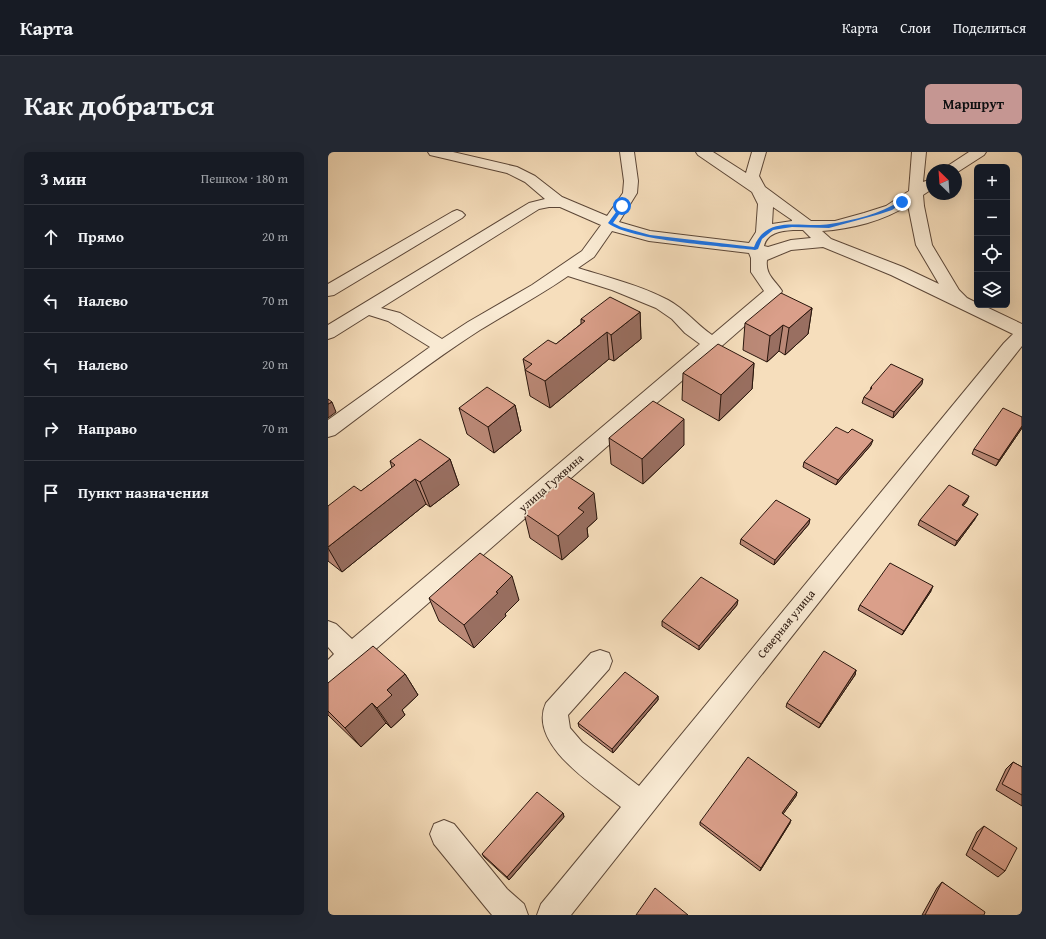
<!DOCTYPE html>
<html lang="ru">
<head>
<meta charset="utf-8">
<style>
	body { margin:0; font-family:"Gentium Book Plus",serif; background:#242831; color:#f1f3f6 }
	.controls { position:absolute; right:12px; top:12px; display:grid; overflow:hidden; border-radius:6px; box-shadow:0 4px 16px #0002 }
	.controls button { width:36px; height:36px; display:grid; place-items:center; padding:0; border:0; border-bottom:1px solid #363941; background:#171b24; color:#f1f3f6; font:20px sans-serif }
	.compass { position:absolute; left:598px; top:12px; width:36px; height:36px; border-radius:50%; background:#171b24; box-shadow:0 4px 16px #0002; rotate:335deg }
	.stop { position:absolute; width:12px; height:12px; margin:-9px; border:3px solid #1a73e8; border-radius:50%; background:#fff }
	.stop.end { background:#1a73e8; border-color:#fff; box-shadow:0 1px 4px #0008 }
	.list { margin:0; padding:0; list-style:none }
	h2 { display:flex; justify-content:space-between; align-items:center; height:52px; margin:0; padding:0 16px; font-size:17px }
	h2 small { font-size:13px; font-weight:400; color:#9ea1a6 }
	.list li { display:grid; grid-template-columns:26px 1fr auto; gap:12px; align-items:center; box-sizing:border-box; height:64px; padding:0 16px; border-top:1px solid #363941 }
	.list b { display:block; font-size:15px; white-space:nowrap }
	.list em { font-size:13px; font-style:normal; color:#9ea1a6 }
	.icon { flex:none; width:22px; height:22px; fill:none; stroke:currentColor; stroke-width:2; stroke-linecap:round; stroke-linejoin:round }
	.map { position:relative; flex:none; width:694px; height:763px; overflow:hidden; border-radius:6px }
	header { display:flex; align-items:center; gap:24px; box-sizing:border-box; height:56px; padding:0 20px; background:#171b24; border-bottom:1px solid #363941 }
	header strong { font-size:19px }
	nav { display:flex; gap:22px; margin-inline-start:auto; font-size:14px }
	.intro { display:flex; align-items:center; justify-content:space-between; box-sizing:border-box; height:96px; padding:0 24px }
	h1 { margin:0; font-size:28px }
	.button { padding:10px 18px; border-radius:6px; background:#c59692; color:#111; font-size:14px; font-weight:700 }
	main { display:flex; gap:24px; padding:0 24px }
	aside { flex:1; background:#171b24; border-radius:6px; box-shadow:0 4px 16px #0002 }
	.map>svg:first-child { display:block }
</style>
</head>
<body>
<header>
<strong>Карта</strong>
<nav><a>Карта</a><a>Слои</a><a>Поделиться</a></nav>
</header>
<div class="intro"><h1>Как добраться</h1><a class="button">Маршрут</a></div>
<main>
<aside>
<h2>3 мин<small>Пешком · 180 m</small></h2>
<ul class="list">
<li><svg class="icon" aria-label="ahead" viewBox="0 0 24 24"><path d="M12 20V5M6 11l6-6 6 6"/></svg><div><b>Прямо</b></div><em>20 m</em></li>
<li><svg class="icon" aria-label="left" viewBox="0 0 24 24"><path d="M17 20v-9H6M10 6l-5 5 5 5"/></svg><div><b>Налево</b></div><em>70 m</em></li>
<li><svg class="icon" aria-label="left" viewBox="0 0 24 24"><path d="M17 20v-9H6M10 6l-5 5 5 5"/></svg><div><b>Налево</b></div><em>20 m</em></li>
<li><svg class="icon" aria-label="right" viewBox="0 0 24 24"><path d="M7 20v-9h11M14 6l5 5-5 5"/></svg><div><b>Направо</b></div><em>70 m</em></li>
<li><svg class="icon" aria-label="arrive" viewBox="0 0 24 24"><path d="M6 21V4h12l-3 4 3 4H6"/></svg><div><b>Пункт назначения</b></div></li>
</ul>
</aside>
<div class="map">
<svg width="694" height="763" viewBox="0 0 694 763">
	<rect width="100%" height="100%" fill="#f6debc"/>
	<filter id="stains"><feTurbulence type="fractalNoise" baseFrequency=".005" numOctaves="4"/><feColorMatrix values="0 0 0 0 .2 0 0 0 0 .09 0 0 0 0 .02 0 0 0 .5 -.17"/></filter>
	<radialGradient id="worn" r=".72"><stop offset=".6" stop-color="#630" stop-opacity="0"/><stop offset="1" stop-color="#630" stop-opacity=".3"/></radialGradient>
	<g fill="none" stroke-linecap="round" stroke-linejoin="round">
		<g stroke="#5c4738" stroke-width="2">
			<path id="minor" d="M100,0h25l64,15 18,9 27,21 45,19 16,-23 1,-12 -4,-29h14l4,29 -1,12 -18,29 31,9 99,12 7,-11 2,-28 -6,-12 -54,-37 -2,-3h17l33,21 6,-21h14l-7,24 6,11 46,34h24l29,-8 22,-7 23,-15 3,-39h14l-3,30 9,-3v10l-9,6 1,11 8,39 27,45 8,8 10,5v2h5l40,19v22l-451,569h-34l4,-11 80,-97c-27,-22 -94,-63 -75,-104l45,-50 9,-3 9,3 3,8 -3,8 -41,46 2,13 12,14 57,44 365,-443 9,-9 -122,-59 -68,-28 -32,3 -24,10c-2,15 8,20 15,31l-2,4 -443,388 -9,3v-26l6,-6 -6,-7v-26l8,3 16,15 348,-295 -15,-11 -13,-14 -16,-11 -44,-18 -44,-14c-29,20 -59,36 -88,54 -50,32 -97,69 -145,105l-7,2v-17l102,-73 -42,-26 -19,-6 -35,22 -6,2v-14l201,-122 16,-4 -20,-17 -18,-9 -77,-18zM580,53l8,40 23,39 -36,-17 -72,-28 -9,-8c29,-2 62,-10 86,-26zM221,55h11l41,18 -19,26 -50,34 -64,37 -26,17 -42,-26 -19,-5 158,-99zM445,55l19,13v1l-20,3zM465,78h10l8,8 -20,2 -23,7 -4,-1c3,-13 16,-15 29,-16zM284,79l37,10 100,12 2,5v14l13,19 -52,44c-16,-11 -27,-26 -44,-35 -26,-14 -61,-23 -90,-32l16,-11z
				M641,0h17l-2,3 -28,18v-3h-12l2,-3z
				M129,58l5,2 3,3 -3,3 -128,77 -6,1v-12l124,-72z
				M116,668l10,4 53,65 17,15 4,11h-36l-5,-6 -53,-65 -4,-10 4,-10z"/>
		</g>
		<use href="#minor" fill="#f9ead3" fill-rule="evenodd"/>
	</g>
	<path fill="#bb8977" stroke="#29150c" d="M484,156l-4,26 -23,21 -6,-4 -12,11 -24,-12 2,-27z
		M312,160l1,27 -27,22 -5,-2 -59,49 -20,-12 -5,-26v-1l-2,-10 33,-15 25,-20v-5z
		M426,211l-2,26 -33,32 -37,-21 1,-27z
		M594,232l-29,34 -31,-15 2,-6 6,-6 1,-4z
		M187,253l6,26 -27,22 -27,-19 -8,-26z
		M694,265v11l-26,38 -24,-12 2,-5z
		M281,286l75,7 -41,39 -32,-20z
		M543,293l-35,40 -33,-18 1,-5z
		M122,307l9,26 -29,22 -4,-3 -84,68 -14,-11v-55l33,-15 31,-23 -2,-7z
		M639,349l-4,5 12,13 -20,27 -37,-21 2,-5z
		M196,361l73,6 -10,9 1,9 -26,23 -32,-22z
		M481,372l-35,41 -34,-21 1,-5z
		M603,439l-29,44 -44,-25 2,-5z
		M101,446l90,2 -14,14 1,2 -32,32 -35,-27z
		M409,453l-38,45 -37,-24v-5z
		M528,518l-1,5 -36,53 -33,-21 1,-4z
		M77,522l13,21 -16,15 3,5 -14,13 -5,-5 -25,24 -33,-32v-32z
		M330,544v4l-45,53 -34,-26 -1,-4z
		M685,610l9,5v39l-26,-16 10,-21z
		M469,640l-1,4 -13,18 7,9 -30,48 -60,-46v-3z
		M235,661l1,4 -55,63 -25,-23 -2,-3z
		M656,674l21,45 -7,6 -32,-22 11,-23z
		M614,730l42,33h-62l15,-27z"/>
	<path fill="#996f61" stroke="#29150c" d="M484,156l-4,26 -23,21 4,-27z
		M312,160l1,27 -27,22 -3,-26z
		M455,173l-4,26 -12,11 3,-26z
		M279,180l2,27 -59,49 -5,-27z
		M426,211l-2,26 -33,32 2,-26z
		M595,227l-1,5 -29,34 1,-6z
		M4,250l4,10 -8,6v-14z
		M187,253l6,26 -27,22 -6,-26z
		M356,267v26l-41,39 -1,-25z
		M694,274v2l-26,38 3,-6z
		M545,288l-2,5 -35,40 2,-5z
		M122,307l9,26 -29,22 -10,-25z
		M87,327l11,25 -84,68 -14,-24v-1z
		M266,341l3,26 -10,9 1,9 -26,23 -4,-24 20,-28z
		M641,344l-2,5 -8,9 3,-5z
		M650,362l-3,5 -20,27 2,-5z
		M482,367l-1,5 -35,41 1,-5z
		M184,424l7,24 -14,14 1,2 -32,32 -10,-23 32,-33z
		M605,434l-2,5 -29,44 2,-4z
		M410,448l-1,5 -38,45v-4z
		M528,518l-1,5 -36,53 2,-4z
		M77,522l13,21 -16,15 3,5 -14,13 -14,-20 10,-18z
		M330,544v4l-45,53 -1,-4z
		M44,551l14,20 -25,24 -16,-19z
		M469,640l-1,4 -15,21 1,-4z
		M235,661l1,4 -55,63 -2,-3z
		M463,668l-1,3 -30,48 1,-3z"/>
	<path fill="#da9f8a" stroke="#29150c" d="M453,141l31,15 -23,20 -6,-3 -13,11 -25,-13z
		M282,145l30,15 -29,23 -4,-3 -62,49 -20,-11 7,-6 -9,-5 25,-19 8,4 29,-23 -4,-2z
		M390,192l36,19 -33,32 -38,-22z
		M563,212l32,15 -29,33 -30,-15 8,-9 -1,-1z
		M159,235l28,18 -27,22 -29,-19z
		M0,247l4,3 -4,2z
		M325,249l31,18 -42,40 -33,-21z
		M675,256l19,9v9l-23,34 -25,-11z
		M508,275l12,6 4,-4 21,11 -35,40 -34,-18z
		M92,287l30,20 -30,23 -5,-3 -87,68v-41l26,-20 7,5 34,-26 -5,-4z
		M239,324l27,17 -16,15 6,4 -26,24 -34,-23z
		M621,333l20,11 -7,9 16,9 -21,27 -37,-21z
		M448,348l34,19 -35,41 -34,-21z
		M152,401l32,23 -16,16 2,1 -34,32 -35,-27z
		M562,411l43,23 -29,45 -44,-26z
		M373,425l37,23 -39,46 -37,-25z
		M45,494l32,28 -18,16 5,5 -15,13 -5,-5 -27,25 -17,-17v-28z
		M496,499l32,19 -35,54 -34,-21z
		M297,520l33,24 -46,53 -34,-26z
		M420,605l49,35 -15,21 9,7 -30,48 -61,-46z
		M685,610l9,5v28l-20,-11z
		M209,640l26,21 -56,64 -25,-23z
		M656,674l33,22 -12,23 -33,-22z
		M614,730l43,30 -1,3h-59z
		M327,736l33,27h-52z"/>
	<path fill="#1a73e8" d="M572,49l4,1 -12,8 -12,4 -51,14 -37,-1 -19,3 -11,9 -4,10 -3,1c-32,-4 -124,-9 -147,-27l14,-19 3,2 -12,17 8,4 29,8 104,12c13,-34 49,-18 76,-23 24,-4 50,-10 70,-23z"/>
	<g text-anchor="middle" stroke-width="3.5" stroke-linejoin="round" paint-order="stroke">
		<g font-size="12" fill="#29150c" stroke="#f9ead3">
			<text transform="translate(223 331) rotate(-41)" y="4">улица Гужвина</text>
			<text transform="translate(458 472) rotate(-51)" y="4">Северная улица</text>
		</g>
	</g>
	<rect width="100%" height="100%" filter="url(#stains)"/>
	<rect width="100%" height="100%" fill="url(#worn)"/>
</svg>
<div class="controls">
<button>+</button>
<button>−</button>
<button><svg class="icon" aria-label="locate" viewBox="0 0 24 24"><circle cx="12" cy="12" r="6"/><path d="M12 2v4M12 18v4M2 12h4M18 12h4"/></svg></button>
<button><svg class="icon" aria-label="layers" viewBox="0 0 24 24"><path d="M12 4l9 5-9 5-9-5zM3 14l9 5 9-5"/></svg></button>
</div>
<svg class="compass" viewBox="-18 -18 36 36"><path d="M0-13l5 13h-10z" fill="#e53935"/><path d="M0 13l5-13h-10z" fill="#9ea1a6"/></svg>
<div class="stop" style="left:294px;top:54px"></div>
<div class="stop end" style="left:574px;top:50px"></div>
</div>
</main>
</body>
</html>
